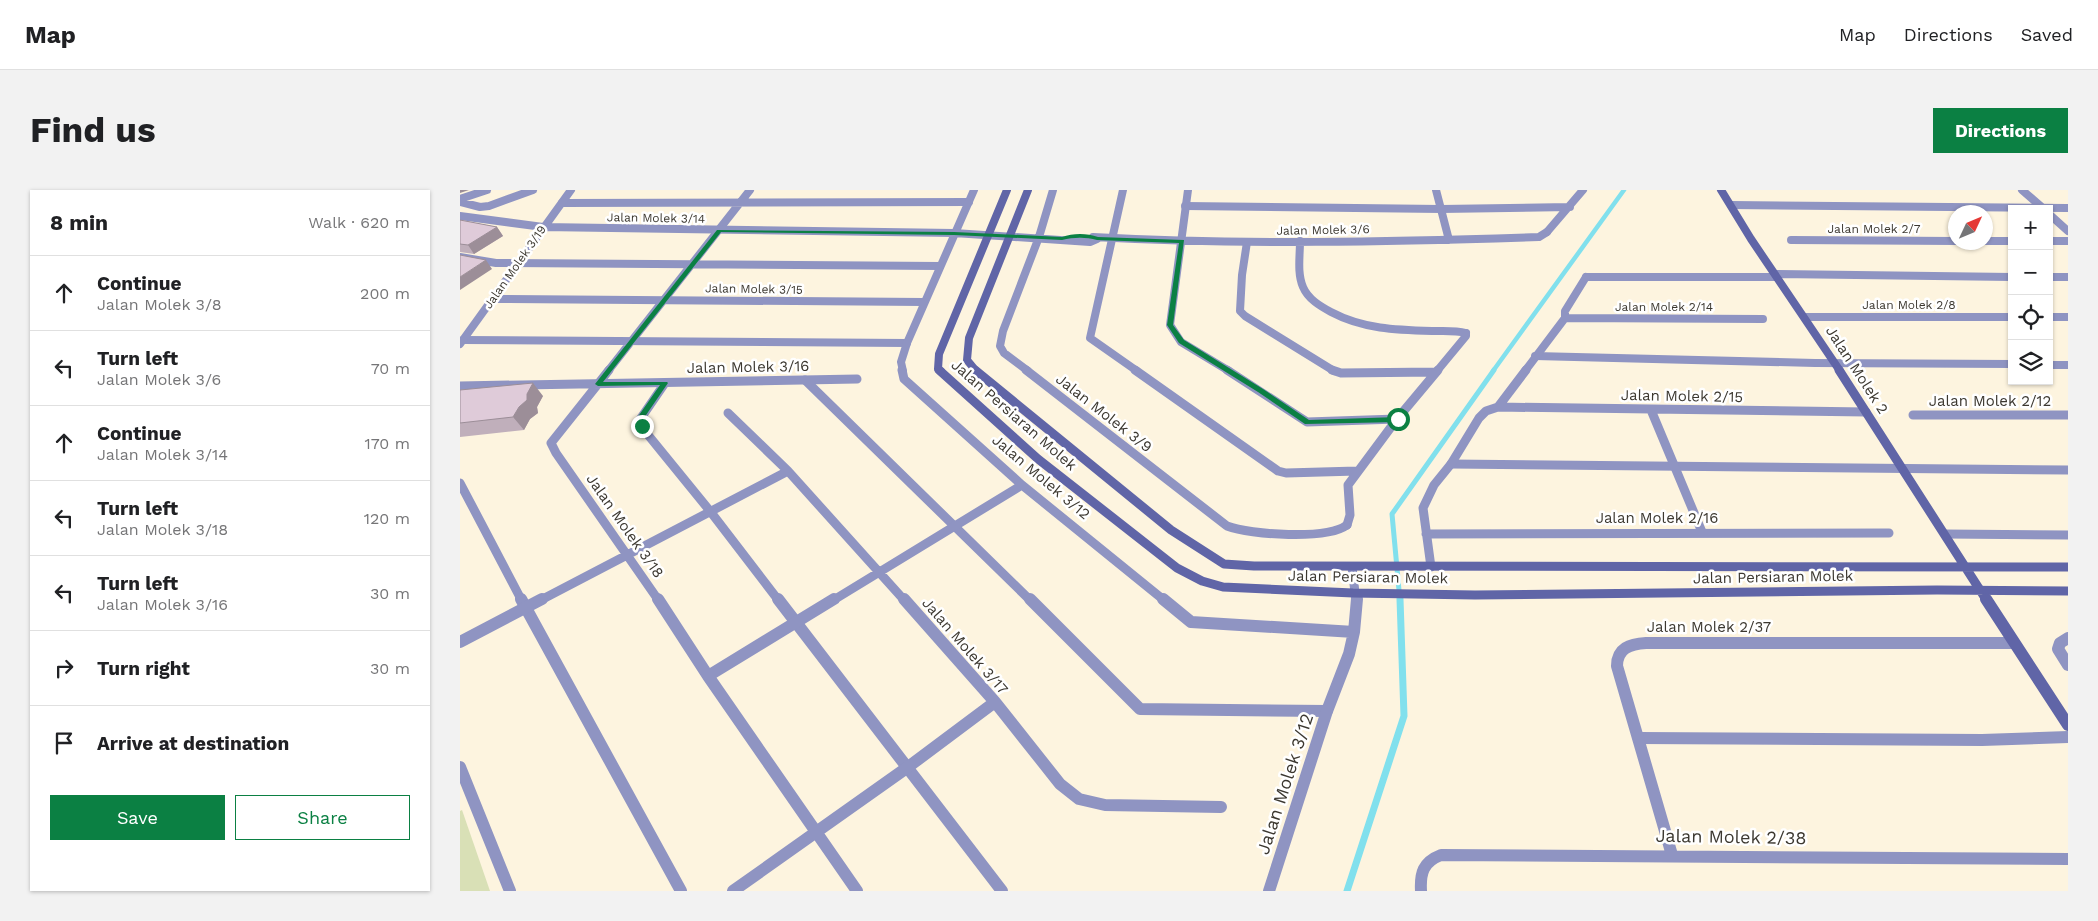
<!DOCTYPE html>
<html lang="en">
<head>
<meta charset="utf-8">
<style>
	body { margin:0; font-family:"Work Sans",sans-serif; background:#f2f2f2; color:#202124 }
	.controls { position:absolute; right:15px; top:15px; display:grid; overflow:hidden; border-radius:0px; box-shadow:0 1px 4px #0004 }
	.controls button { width:45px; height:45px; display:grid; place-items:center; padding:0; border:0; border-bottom:1px solid #e0e0e0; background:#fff; color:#202124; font:25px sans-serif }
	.compass { position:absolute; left:1488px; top:15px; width:45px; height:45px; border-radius:50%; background:#fff; box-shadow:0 1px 4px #0004; rotate:46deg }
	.stop { position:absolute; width:15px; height:15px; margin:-11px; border:4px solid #0b8043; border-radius:50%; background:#fff }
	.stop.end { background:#0b8043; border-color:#fff; box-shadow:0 1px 5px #0008 }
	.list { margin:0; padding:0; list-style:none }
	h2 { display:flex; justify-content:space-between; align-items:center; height:65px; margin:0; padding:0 20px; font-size:21px }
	h2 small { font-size:16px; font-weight:400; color:#757577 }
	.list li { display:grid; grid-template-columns:32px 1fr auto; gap:15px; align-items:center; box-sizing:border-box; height:75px; padding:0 20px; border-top:1px solid #e0e0e0 }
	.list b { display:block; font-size:19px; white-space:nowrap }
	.list p { margin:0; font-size:16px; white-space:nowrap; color:#757577 }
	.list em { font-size:16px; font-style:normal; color:#757577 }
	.actions { display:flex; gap:10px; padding:15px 20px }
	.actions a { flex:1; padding:11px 0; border:1px solid #0b8043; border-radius:0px; text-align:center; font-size:18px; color:#0b8043 }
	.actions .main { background:#0b8043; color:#fff }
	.icon { flex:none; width:28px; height:28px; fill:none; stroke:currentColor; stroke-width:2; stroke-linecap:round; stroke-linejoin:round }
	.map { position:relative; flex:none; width:1608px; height:701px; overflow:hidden; border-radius:0px }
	header { display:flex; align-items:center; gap:30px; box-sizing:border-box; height:70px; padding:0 25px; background:#fff; border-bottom:1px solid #e0e0e0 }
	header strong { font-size:24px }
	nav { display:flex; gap:28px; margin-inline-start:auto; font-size:18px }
	.intro { display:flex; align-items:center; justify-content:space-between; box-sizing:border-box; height:120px; padding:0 30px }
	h1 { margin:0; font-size:35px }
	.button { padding:12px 22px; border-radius:0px; background:#0b8043; color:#fff; font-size:18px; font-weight:700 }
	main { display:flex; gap:30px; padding:0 30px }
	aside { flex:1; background:#fff; border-radius:0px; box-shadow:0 1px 4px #0004 }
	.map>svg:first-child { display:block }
</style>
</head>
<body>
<header>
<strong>Map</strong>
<nav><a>Map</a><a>Directions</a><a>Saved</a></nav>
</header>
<div class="intro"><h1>Find us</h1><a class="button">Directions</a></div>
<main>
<aside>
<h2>8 min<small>Walk · 620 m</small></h2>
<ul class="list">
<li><svg class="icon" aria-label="ahead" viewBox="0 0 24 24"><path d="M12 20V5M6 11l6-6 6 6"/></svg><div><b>Continue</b><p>Jalan Molek 3/8</p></div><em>200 m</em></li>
<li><svg class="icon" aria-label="left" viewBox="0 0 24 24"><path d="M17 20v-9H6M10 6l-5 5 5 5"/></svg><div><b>Turn left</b><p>Jalan Molek 3/6</p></div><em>70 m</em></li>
<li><svg class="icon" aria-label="ahead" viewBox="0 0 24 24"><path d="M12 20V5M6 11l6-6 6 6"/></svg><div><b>Continue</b><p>Jalan Molek 3/14</p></div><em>170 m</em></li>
<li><svg class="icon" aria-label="left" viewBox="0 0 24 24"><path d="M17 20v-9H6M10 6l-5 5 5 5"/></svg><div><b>Turn left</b><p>Jalan Molek 3/18</p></div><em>120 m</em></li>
<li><svg class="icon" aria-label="left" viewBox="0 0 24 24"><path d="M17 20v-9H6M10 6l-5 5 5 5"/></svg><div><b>Turn left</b><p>Jalan Molek 3/16</p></div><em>30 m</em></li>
<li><svg class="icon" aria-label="right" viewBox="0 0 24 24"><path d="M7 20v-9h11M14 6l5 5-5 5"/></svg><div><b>Turn right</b></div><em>30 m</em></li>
<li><svg class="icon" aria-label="arrive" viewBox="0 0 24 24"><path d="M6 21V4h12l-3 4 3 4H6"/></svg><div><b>Arrive at destination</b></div></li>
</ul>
<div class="actions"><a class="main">Save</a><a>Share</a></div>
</aside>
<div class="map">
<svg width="1608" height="701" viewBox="0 0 1608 701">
	<rect width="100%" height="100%" fill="#fdf4df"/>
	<path fill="#d9e0b6" d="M2,620l28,81h-30v-80z"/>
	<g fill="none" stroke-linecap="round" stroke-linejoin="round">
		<path stroke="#81e0ed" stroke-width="4.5" d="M1033,181l131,-181"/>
		<path stroke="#81e0ed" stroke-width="5" d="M940,411l-8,-87 102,-144"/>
		<path stroke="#81e0ed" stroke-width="7" d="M887,701l57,-175 -4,-117"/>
		<path stroke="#8f94c2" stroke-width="8" d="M663,0l-33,148 47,33
			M0,9l27,-9
			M0,12l20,5 9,-1 44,-16
			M102,13l407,-1
			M1271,15l337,3
			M725,16l256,3 129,-2
			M1087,42l36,-42
			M787,52l-5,33 -2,36 5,5 89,55
			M0,67l36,6 444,3
			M1316,84l236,3
			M1126,87h192
			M1589,87h19
			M3,150l444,3
			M1075,166l280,7 197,1
			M1589,175h19
			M148,181l142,-181
			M977,181l29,-35v-3"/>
		<path stroke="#8f94c2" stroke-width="9" d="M675,180l143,101 8,2 71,-2
			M872,180l9,3 95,-1
			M345,190l226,221
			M205,193l-24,35 3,12 66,81 69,90
			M138,194l11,-14
			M991,274l617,6
			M0,293l62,118
			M887,335l3,-10 -2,-30 49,-66 41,-49"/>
		<path stroke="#8f94c2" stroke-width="12" d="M61,409l160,292
			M318,409l224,292
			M570,409l110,110 187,2
			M1608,448l-8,5 -2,6 10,16
			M1179,548l343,2 86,-3"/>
		<path stroke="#8f94c2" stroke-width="8" d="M728,0l-18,135 11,17 48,29
			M976,0l13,50
			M1562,0l22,19
			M1589,24l19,17
			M0,26l83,11 411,6 136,9 7,-3
			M633,47c148,8 297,5 446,0l8,-5
			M1331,50l165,1
			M840,51c0,15 -3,32 3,46 5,12 17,19 28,25 32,17 65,18 101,19 11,0 23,-1 34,2
			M1526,51h26
			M1589,51h19
			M33,109l431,3
			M1345,127h207
			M1589,127h19
			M1105,128l198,1
			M0,154l111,-154
			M443,181l-2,-9 6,-19 67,-153
			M568,181l-24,-18 -4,-7 3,-15 36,-94 14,-47
			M1065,181l40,-53v-7l21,-34"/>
		<path stroke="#8f94c2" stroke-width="9" d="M442,180l2,9 118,106 143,116
			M566,180l201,156c24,9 100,14 120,-1
			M767,180l80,52 90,-3
			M138,194l-47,59 5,10 103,148
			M0,196l397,-7
			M1038,217l368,5
			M1191,220l51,122
			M268,223l60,58 117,130
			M1453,225h155
			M966,344l463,-1
			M1485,344l123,1
			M892,377l4,34
			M971,377l-8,-59 11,-23 17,-21 28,-46 7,-7 12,-4 28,-37
			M79,411l249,-130
			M372,411l190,-116"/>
		<path stroke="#8f94c2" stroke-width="12" d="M198,409l50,77 149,215
			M444,409l91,103 65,82 19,15 26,6 116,2
			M703,409l28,23 163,10
			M0,452l82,-43
			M248,486l126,-77
			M0,577l50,124
			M1212,665l-55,-189c0,-18 13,-22 29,-23h367
			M273,701l175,-124 87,-65
			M809,701l58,-180 22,-57 5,-22 3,-33
			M961,701c-1,-18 2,-29 20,-36l627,4"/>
		<path stroke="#6065a7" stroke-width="8" d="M1261,0l30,49 89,132
			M481,181l-3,-2 1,-15 68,-164
			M516,181l-9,-11 2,-22 59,-148"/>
		<path stroke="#6065a7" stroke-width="9" d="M479,180l99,89 139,109 25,13 21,6 130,6 122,2 462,-5 131,1
			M515,180l196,160 53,34 30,2 814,1
			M1379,180l148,231"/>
		<path stroke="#6065a7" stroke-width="12" d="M1526,409l82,126"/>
	</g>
	<path fill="#c0afbb" d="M0,30l37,7 6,9 -29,18 -14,-2z
		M0,200l83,6 -6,11 1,6 -8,6 -6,11 -64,7z"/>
	<path fill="#9c8e98" d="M0,0h9l-9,3z
		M37,37l6,9 -29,18 -6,-9z
		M26,70l6,9 -32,21v-13z
		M73,193l10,13 -6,11 1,6 -8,6 -6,11 -11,-13z"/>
	<path fill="#dfcbd9" stroke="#9c8e98" d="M0,30l37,7 -29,18 -8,-1z
		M0,65l26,5 -26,17z
		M73,193l-6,11v6l-8,7 -6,10 -53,6v-33z"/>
	<path fill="#0b8043" d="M257,40l237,2 108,5c11,-4 25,-4 36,0l86,3 -11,85 11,15 79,49 46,31 89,-3 3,2 -3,3 -93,2 -47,-32 -79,-49 -12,-18 12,-82 -82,-3c-11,-3 -23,-3 -35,0l-108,-5 -233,-3 -118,150h64l1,1 -24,35 1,8 -6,2 -2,-10 23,-33 -62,1 -3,-2z"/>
	<g text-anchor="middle" stroke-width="5" stroke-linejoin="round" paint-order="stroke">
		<g font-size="12" fill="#3c3830" stroke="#fff">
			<text transform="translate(196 28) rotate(1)" y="4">Jalan Molek 3/14</text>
			<text x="1414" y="43">Jalan Molek 2/7</text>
			<text transform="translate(863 40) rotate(-1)" y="4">Jalan Molek 3/6</text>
			<text transform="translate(55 77) rotate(-55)" y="4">Jalan Molek 3/19</text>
			<text transform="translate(294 99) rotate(1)" y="4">Jalan Molek 3/15</text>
			<text x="1449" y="119">Jalan Molek 2/8</text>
			<text x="1204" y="121">Jalan Molek 2/14</text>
		</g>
		<g font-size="15" fill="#3c3830" stroke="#fff">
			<text transform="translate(288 177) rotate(-1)" y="5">Jalan Molek 3/16</text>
			<text transform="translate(1397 180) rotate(57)" y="5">Jalan Molek 2</text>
			<text transform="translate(1222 206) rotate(1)" y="5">Jalan Molek 2/15</text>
			<text x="1530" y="216">Jalan Molek 2/12</text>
			<text transform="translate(644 223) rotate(38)" y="5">Jalan Molek 3/9</text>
			<text transform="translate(554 225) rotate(41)" y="5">Jalan Persiaran Molek</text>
			<text transform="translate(581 287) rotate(40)" y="5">Jalan Molek 3/12</text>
			<text x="1197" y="333">Jalan Molek 2/16</text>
			<text transform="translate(165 336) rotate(55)" y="5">Jalan Molek 3/18</text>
			<text transform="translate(908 387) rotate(1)" y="5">Jalan Persiaran Molek</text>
			<text transform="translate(1313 387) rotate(-1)" y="5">Jalan Persiaran Molek</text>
			<text x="1249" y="442">Jalan Molek 2/37</text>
			<text transform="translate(505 456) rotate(49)" y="5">Jalan Molek 3/17</text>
		</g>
		<g font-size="18" fill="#3c3830" stroke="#fff">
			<text transform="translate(825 594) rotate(-72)" y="6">Jalan Molek 3/12</text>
			<text transform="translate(1271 647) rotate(1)" y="6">Jalan Molek 2/38</text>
		</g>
	</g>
</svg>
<div class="controls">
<button>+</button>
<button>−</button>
<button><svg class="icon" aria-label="locate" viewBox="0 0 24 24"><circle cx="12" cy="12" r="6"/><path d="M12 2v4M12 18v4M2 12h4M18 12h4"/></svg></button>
<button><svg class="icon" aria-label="layers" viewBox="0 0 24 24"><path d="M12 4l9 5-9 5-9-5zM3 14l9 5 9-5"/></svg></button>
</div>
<svg class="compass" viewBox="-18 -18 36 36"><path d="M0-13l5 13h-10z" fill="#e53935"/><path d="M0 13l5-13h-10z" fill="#757577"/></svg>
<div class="stop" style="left:938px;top:229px"></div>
<div class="stop end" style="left:182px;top:236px"></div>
</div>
</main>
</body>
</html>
